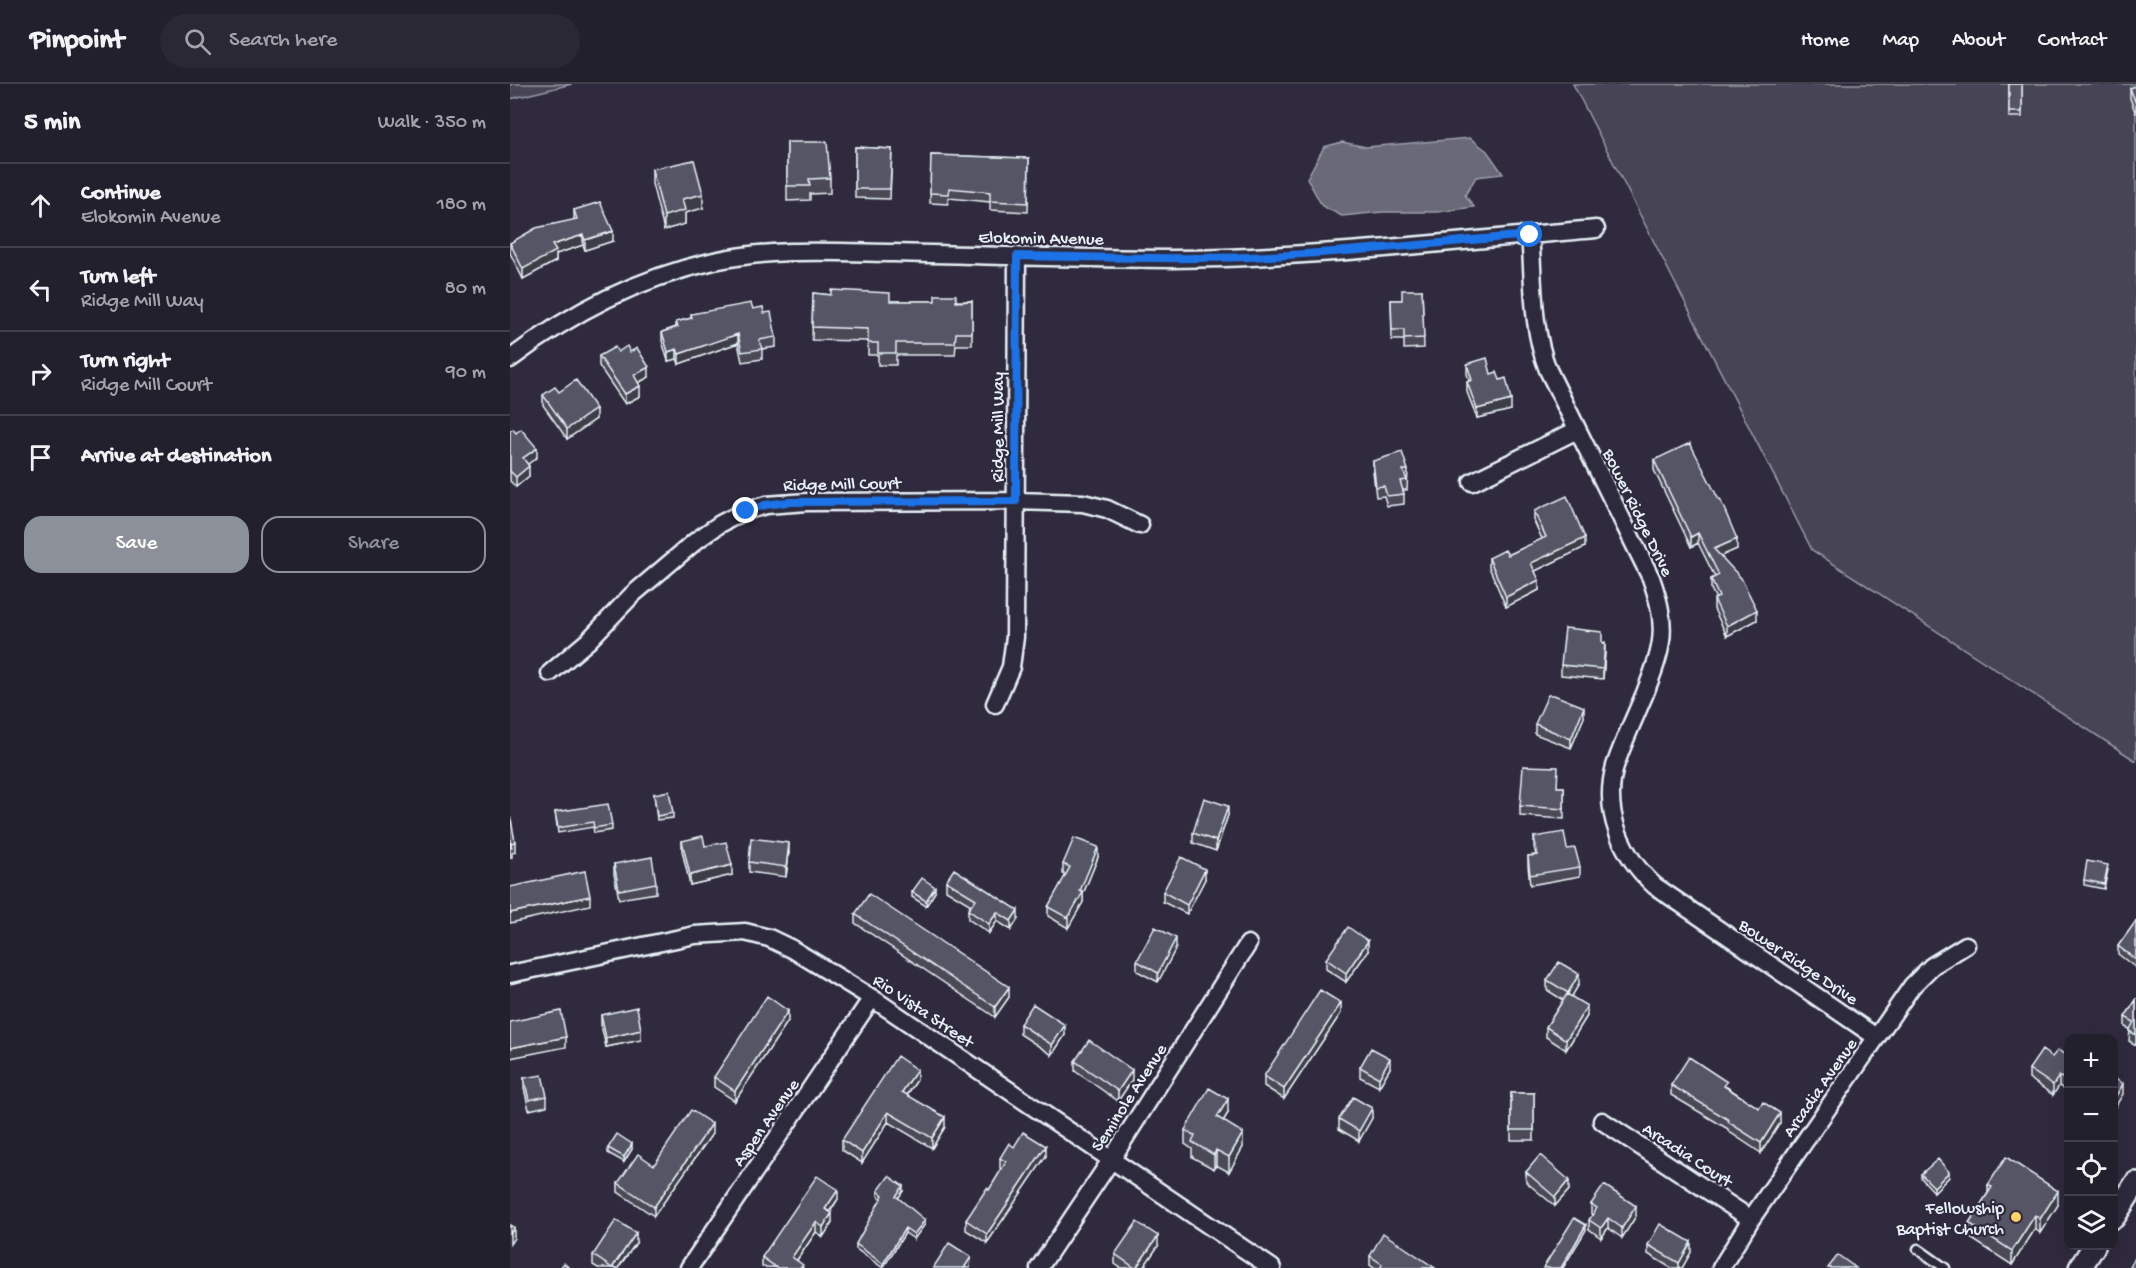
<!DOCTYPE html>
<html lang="en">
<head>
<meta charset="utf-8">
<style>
	body { margin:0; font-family:"Gochi Hand",sans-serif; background:#2b2836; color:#f1f3f6 }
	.controls { position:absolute; right:18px; bottom:18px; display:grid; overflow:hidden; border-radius:12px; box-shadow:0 6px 24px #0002 }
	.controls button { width:54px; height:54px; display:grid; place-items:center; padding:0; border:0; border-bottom:2px solid #403e4a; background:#23202e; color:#f1f3f6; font:30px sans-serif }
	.stop { position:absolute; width:18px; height:18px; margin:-14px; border:4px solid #1a73e8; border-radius:50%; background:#fff }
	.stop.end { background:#1a73e8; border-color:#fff; box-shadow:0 2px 6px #0008 }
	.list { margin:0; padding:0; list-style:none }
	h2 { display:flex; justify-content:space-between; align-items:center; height:78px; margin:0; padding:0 24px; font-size:26px }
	h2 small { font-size:20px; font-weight:400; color:#a3a3aa }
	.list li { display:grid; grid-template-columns:39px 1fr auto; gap:18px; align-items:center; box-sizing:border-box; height:84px; padding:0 24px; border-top:2px solid #403e4a }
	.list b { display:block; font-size:22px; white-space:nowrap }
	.list p { margin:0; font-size:20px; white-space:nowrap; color:#a3a3aa }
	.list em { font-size:20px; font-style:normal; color:#a3a3aa }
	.actions { display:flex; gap:12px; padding:18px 24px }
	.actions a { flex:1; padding:14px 0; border:2px solid #8c9099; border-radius:18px; text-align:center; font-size:21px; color:#8c9099 }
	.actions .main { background:#8c9099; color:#fff }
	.icon { flex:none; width:33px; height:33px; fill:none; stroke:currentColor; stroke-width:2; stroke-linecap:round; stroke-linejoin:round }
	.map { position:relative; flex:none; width:1626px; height:1184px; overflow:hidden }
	header { display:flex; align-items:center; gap:36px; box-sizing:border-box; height:84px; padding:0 30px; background:#23202e; border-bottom:2px solid #403e4a }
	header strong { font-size:28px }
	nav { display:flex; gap:33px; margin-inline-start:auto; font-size:21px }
	.search { width:420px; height:54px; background:#2b2836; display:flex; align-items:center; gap:15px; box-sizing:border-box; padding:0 21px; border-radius:33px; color:#a3a3aa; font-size:22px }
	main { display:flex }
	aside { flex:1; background:#23202e }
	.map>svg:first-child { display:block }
</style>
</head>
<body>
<header>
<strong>Pinpoint</strong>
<div class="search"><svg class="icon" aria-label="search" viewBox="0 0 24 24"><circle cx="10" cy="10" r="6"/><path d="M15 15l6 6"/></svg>Search here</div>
<nav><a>Home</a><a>Map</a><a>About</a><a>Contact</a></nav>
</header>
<main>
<aside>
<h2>5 min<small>Walk · 350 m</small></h2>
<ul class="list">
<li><svg class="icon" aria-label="ahead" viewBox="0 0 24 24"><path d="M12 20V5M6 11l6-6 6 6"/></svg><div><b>Continue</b><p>Elokomin Avenue</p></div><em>180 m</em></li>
<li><svg class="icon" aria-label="left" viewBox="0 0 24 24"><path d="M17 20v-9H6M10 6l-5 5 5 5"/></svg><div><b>Turn left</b><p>Ridge Mill Way</p></div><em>80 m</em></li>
<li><svg class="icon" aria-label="right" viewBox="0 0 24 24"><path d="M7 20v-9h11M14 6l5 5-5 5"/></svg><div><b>Turn right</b><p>Ridge Mill Court</p></div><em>90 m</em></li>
<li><svg class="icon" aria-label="arrive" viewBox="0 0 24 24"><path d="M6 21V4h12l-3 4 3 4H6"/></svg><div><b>Arrive at destination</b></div></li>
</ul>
<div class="actions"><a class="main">Save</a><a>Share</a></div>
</aside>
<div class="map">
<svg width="1626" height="1184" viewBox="0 0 1626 1184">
	<rect width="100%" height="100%" fill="#2f2a3d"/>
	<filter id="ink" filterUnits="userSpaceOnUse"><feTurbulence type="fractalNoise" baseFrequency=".0167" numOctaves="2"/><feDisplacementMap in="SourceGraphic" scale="12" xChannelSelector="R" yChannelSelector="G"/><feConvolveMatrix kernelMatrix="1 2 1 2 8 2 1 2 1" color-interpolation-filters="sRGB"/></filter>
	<g filter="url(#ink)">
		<path fill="#464455" stroke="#979aa6" stroke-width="1.5" d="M0,0h62l-62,15z
			M1063,0h563v677l-324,-211z"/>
		<path fill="#696978" stroke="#9c9fab" stroke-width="1.5" d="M960,54l17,13 16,23 -27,3 -11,18 9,12 -37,5h-55l-40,4 -20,-10 -15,-28 17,-31 18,-5 24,5z"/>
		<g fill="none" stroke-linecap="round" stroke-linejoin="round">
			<g stroke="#e8f1f8" stroke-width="13">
				<path id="service" d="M1408,1165l27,19"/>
			</g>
			<g stroke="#e8f1f8" stroke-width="21">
				<path id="minor" d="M1020,151c4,45 1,92 18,135l103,208c7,20 13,41 10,63 -2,18 -10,36 -16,52 -10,24 -22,49 -30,73 -13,46 7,90 40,120l221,151
					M0,275c64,-48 126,-80 204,-98 59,-13 120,-9 179,-8 93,2 186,6 279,6 142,-1 283,-18 424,-30
					M962,398l105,-52
					M40,589l38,-32 44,-46 65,-55 23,-16 25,-13 21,-6 41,-3 209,-1 67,2 24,6 33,16
					M485,620l16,-37 4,-30 2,-381
					M0,890l185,-39 50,-3 24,6 23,11 80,49 400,270
					M1092,1037l149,98
					M179,1184l183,-270
					M529,1184l72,-108 137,-216
					M1211,1184l30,-49 161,-233 20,-20 34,-21"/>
			</g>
			<g stroke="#e8f1f8" stroke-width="26">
				<path id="tertiary" d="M1604,1133l22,-34
					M1570,1184l14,-22"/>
			</g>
			<use href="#service" stroke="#2f2a3d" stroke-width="8"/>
			<use href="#minor" stroke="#2f2a3d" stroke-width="16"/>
			<use href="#tertiary" stroke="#2f2a3d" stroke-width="21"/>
		</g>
		<path fill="#4b4957" stroke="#e8f1f8" stroke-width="1.5" d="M1499,0h13v33h-13z
			M1626,2v28l-6,-16v-10z
			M277,58l43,36v15l-20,1v6l-23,1z
			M345,63l37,2 -2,50 -35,-1z
			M421,71l98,3 -1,54 -38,-2v-8l-41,-4 -1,6 -18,-1z
			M142,85l51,39 -18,5v11l-21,6 -12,-46z
			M64,126l39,31 -28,9 -2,-5 -27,9v7l-33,18 -13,-26v-10l64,-23z
			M912,206l2,58 -20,1v-9h-12l-1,-40h11z
			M303,209l77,8h82v44h-16l-1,10h-59v10h-18v-10h-10v-14l-56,-1z
			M243,225l11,4 12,24v10l-14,2v10l-20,3 -4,-19 -59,21 -2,-5 -9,2 -6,-20v-9l14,-5v-5l15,-4v-4z
			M108,268h12l19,25 -11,6 2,13 -15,8 -26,-38v-10z
			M957,280l24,10 9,6 11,30 -34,8 -10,-26v-10l2,-1 -2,-7z
			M49,308l37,27 -29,20 -24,-34v-10z
			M0,347l6,2 21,24 -9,7 1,12 -13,11 -6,-6z
			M1144,376l83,89 -17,7 37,64 -30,16 -13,-27v-10h2l-5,-10v-10l4,-2 -17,-34 -7,4 -37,-77z
			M863,377l35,9 -1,20h-4l1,4v10l-17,2 -3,-10 -8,1 -3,-26z
			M1024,427l51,36 -50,24 4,19 -33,17 -17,-40v-9l19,-3 34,-16 -8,-18z
			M1095,568l-2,27 -42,-4v-10z
			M1074,633l-13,31 -36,-14v-10z
			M1048,703h6v32l-44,-3v-10z
			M144,710l19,19v5l-16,2z
			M45,728l57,13v5l-18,3 -1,-6 -35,6z
			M718,731l-12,36 -23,-8v-10z
			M0,736l5,22v10l-3,1v4l-2,1z
			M1024,753l46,30v9l-50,9 -2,-19v-10l8,-1 -2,-8z
			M172,757l23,5 27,29 -42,10 -8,-34z
			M279,769l-3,24 -37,-5v-10z
			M588,773l-15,37v8l-15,26 -20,-12v-9l18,-32 -3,-1v-10z
			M104,780l42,19v10l-37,6 -5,-25z
			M1598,786l-4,19 -20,-4v-5z
			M695,795l-18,35 -24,-12v-10z
			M436,797l72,38 -7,11 -14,-9 -8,12 -21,-14v-9l3,-5 -25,-15z
			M402,808h23l-9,14 -14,-9z
			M345,830l154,83 -14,20 -140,-94z
			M1626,837v47l-18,-14v-8z
			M666,864l-18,34 -21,-11v-10z
			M858,867l-22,31 -20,-13v-10z
			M1037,896l32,4 -8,13 16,19 -21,34 -20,-13v-10l17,-27 -16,-10z
			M1626,916v45l-7,-4 1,-12 -5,-2v-10z
			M831,929l-57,86 -20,-13v-10z
			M91,931l40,25 -35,7 -5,-22z
			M278,937l-53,80 -21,-14v-10z
			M510,940l45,11 -13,20 -32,-21z
			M1542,973h16v35l-9,-6 -6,9 -24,-17v-9z
			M565,977l57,19 -14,21 -43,-30z
			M850,983l30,1 -11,19 -19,-10z
			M14,994l23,18v10l-18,4 -5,-22z
			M407,996l-10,15 38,32 -13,21 -44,-26 -26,41 -20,-13v-10z
			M1161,1001l56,2 53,36 -19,30 -33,-22v-2l-57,-34z
			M1001,1009h23v47h-23z
			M718,1029l-5,8 20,26 -14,25 -13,-7 -2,4 -22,-12v-8l-7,-5v-14z
			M862,1034l-13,23 -20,-12v-10z
			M202,1050l-58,82 -36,-24v-9z
			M504,1063l32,9 -59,87 -21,-13v-10l23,-30 13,-21 -2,-1v-10z
			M98,1064l24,1 -8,13 -16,-9z
			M1016,1088l43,18 -14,16 -29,-24z
			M1411,1090l28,3 -15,15 -13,-14z
			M1478,1101l70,20 -18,28 -5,-4 -23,36 -43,-28v-14l19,-30z
			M368,1107h25l-5,7 27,26 -11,15 -9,-6 -22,35 -27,-19v-5l25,-45 -3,-3z
			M328,1115l-8,13 2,11 -9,14 -7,-5 -19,28 6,8 -41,-1v-10z
			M1081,1120l45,12 -14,22 -14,-10 -7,10 -12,-9v-9l3,-5 -1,-1z
			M126,1159l-18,25h-20l-5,-3v-10z
			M1138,1161l43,7 -9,16h-11l-23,-14z
			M648,1162l-15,22h-22l-6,-4v-10z
			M860,1172l65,12h-61l-4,-3z"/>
		<path fill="#3d3c47" stroke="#e8f1f8" stroke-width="1.5" d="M193,110v14l-18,5v11l-21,6v-14l18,-17z
			M103,147v10l-28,9v-10z
			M73,151v10l-27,9v7l-33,18v-10l29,-24z
			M228,250v9l-59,21v-10z
			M167,265v10l-9,2v-9z
			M139,283v10l-15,8v-10z
			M130,302v10l-15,8v-10z
			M1001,316v10l-34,8v-9z
			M86,325v10l-29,20v-10z
			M27,364v9l-14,11v-10z
			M19,382v10l-13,11v-10z
			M1188,449v10l-7,4v-10z
			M1075,454v9l-54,26v-10z
			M1227,455v10l-23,10v-10z
			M1029,496v10l-33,17v-10z
			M1247,526v10l-30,16v-10z
			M1095,558v10l-2,27v-10z
			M1074,623v10l-13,31v-9z
			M718,722v9l-12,36v-10z
			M279,759v10l-3,24v-10z
			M588,763v10l-15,37v8l-15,26v-10z
			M222,781v10l-42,10v-10z
			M695,785v10l-18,35v-9z
			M425,803v5l-9,14v-5z
			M80,812v9l-80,18v-10z
			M508,826v9l-7,11v-9z
			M487,828v9l-8,12v-9z
			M666,854v10l-18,34v-9z
			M858,857v10l-22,31v-9z
			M1069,890v10l-11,19v-10z
			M499,903v10l-14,20v-10z
			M831,919v10l-57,86v-10z
			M1077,922v10l-21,34v-10z
			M278,927v10l-53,80v-10z
			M555,941v10l-13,20v-10z
			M131,946v10l-35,7v-9z
			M56,953v10l-56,11v-10z
			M880,974v10l-11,19v-9z
			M407,986v10l-15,22v-10z
			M622,986v10l-14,21v-10z
			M1549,992v10l-6,9v-10z
			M1613,1000v10l-9,15v-10z
			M718,1015v14l-11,18v-14z
			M862,1024v10l-13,23v-10z
			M378,1028v10l-26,41v-10z
			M1270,1029v10l-19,30v-10z
			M435,1033v10l-13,21v-10z
			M202,1040v10l-58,82v-9z
			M733,1049v14l-14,25v-15z
			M122,1060v5l-8,13v-5z
			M536,1062v10l-59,87v-9z
			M706,1066v15l-2,4v-14z
			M1439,1088v5l-15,15v-5z
			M1059,1096v10l-14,16v-9z
			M393,1102v5l-7,10v-5z
			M328,1106v9l-13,19v-9z
			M1548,1107v14l-18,28v-14z
			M1126,1122v10l-14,22v-10z
			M322,1129v10l-9,14v-10z
			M1525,1131v14l-23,36v-14z
			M1098,1134v10l-7,10v-10z
			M415,1136v4l-11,15v-5z
			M306,1138v10l-24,35v-10z
			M1076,1141v5l-23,38h-2z
			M4,1144v10l-4,6v-10z
			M395,1144v5l-22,35v-4z
			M126,1149v10l-18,25h-6z
			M648,1152v10l-15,22h-7z
			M1181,1158v10l-9,16h-3v-5z
			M461,1173l-1,11h-6z"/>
		<path fill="#575565" stroke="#e8f1f8" stroke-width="1.5" d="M1499,0h13v28h-13z
			M1626,2v18l-6,-16z
			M277,58h40l3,36 -21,1 1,7h-23z
			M345,63l37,2 -2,40h-35z
			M421,71l98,3 -1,45 -38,-2v-9l-41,-4 -1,6 -18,-1z
			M184,76l9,34 -21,5 3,11 -21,6 -12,-47z
			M90,118l13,29 -28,9 -2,-5 -31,10 4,6 -33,18 -13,-26 26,-15 41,-9 -3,-9z
			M321,206l59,3v8h45v-6h21v7l16,-1v32h-16l-1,10h-59v10h-18v-10h-10v-14l-56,-2 1,-34 18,2z
			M892,206h20l2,48 -20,1v-9h-12l-1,-30h11z
			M241,219l2,6 10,-2 1,6 7,-1 5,25 -17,3 3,9 -20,3 -4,-18 -59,20 -2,-5 -9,3 -6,-20 16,-5 -2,-5 16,-4 -1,-4z
			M117,262l3,6 7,-4 12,19 -15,8 6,11 -15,8 -26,-38 16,-9 3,5z
			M977,274l4,16 6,-2 3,8 6,-2 5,22 -34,9 -10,-27 5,-2 -5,-16z
			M66,296l20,29 -29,20 -24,-34 12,-8 4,5z
			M3,345l3,4 5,-4 16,19 -14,10 6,8 -13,11 -6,-6v-40z
			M1180,359l29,57 1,-1 17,40 -23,10 27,29 16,32 -30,16 -13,-27 5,-2 -8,-18 8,-4 -21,-42 -7,4 -37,-77z
			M892,368l6,18h-5l4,10 -7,1 4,13 -17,2 -3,-10 -8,1 -3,-26z
			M1057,412l18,42 -54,25 8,17 -33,17 -17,-39 16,-8 3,5 38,-18 -12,-26z
			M1055,544l37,4v11l3,-1 -2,27 -42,-4z
			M1038,611h6l30,12 -13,32 -36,-15z
			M1013,682l35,1 -1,20h7v22l-44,-3z
			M159,707l4,22 -16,3 -3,-22z
			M694,714l24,8 -12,35 -23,-8z
			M98,720l4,21 -18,3 -1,-6 -35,6 -3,-16z
			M1,735l4,23 -4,1 1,5h-2v-28z
			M1054,748l3,17 8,-1 5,19 -50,8 -2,-19 10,-1 -4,-18z
			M193,752l2,10 21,-4 6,23 -42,10 -8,-34z
			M241,754l38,5 -3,24 -37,-5z
			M564,754l24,9 -18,44 3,1 -15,26 -20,-11 22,-40 -7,-3z
			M142,773l4,26 -37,7 -5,-26z
			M671,773l24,12 -18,36 -24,-13z
			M1577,777l21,4 -4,19 -20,-4z
			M444,785l64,41 -7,11 -14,-9 -8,12 -21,-14 8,-11 -30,-18z
			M75,787l5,25 -80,17v-26z
			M412,794l13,9 -9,14 -14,-9z
			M359,810l140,93 -14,20 -140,-93z
			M1626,837v39l-18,-14z
			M645,843l21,11 -18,35 -21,-12z
			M838,843l20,14 -22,32 -20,-14z
			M1049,878l20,12 -11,19 -21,-13z
			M810,906l21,13 -57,86 -20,-13z
			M1057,910l20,12 -21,34 -20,-13z
			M257,912l21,15 -53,80 -21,-14z
			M1626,916v35l-7,-4 5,-9 -9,-5z
			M523,920l32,21 -13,20 -32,-21z
			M127,923l4,23 -35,8 -5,-23z
			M51,927l5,26 -56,11v-26z
			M579,956l43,30 -14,21 -43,-30z
			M861,964l19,10 -11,20 -19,-11z
			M1532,966l10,7 6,-7 10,7v25l-9,-6 -6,9 -24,-16z
			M387,972l20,14 -15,22 43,25 -13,21 -44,-26 -26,41 -20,-13z
			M1179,973l38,25 -3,4 35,22 4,-6 17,11 -19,30 -33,-21 1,-2 -58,-35z
			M32,991l5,21 -18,4 -5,-22z
			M1604,994l9,6 -9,15z
			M699,1004l19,11 -11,18 26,16 -14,24 -13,-7 -2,5 -22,-13 3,-6 -10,-6z
			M1001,1009h23v37h-23z
			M843,1013l19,11 -13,23 -20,-12z
			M181,1026l21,14 -58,83 -36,-24 20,-29 16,11z
			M513,1048l23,14 -59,88 -21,-14 21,-32 2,2 17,-28 -6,-4 9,-15 5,4z
			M107,1050l15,10 -8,13 -16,-9z
			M1030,1071l29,25 -14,17 -29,-25z
			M1496,1073l52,34 -18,28 -5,-4 -23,36 -43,-28 23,-36 -4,-2z
			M1428,1075l11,13 -15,15 -13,-13z
			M307,1092l21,14 -13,19 7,4 -9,14 -7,-5 -24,35 11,8 -3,3h-23l-15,-11z
			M379,1092l14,10 -7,10 29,24 -11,14 -9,-6 -22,36 -27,-20 27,-49 -5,-4z
			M1094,1101l32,21 -14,22 -14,-10 -7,10 -12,-8 8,-12 -6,-4z
			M1064,1134l12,7 -25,43h-18z
			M106,1136l20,13 -24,35 -19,-13z
			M627,1138l21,14 -22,32h-1l-20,-14z
			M1150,1140l31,18 -12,21 -31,-18z
			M0,1141l4,3 -4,6z
			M873,1149l52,35h-52l-2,-1 1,-3 -12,-8z
			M439,1159l22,14 -7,11h-31z
			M1328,1171l18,13h-28z
			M1626,1172v12h-5l-1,-1z
			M54,1179l5,5h-9z"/>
	</g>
	<g fill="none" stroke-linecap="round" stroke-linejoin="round" filter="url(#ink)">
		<path stroke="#1a73e8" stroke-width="8" d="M236,427l19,-6 23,-3 228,-1 1,-245c77,1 154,4 232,1 94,-4 187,-14 281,-22"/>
	</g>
	<circle fill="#ffd166" stroke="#2f2a3d" stroke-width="2" cx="1506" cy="1133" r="6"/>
	<g text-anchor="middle" stroke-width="4.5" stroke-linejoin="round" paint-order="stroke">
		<g font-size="18" fill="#e8f1f8" stroke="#2f2a3d">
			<text transform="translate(531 153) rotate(1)" y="6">Elokomin Avenue</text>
			<text transform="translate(487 343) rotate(-90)" y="6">Ridge Mill Way</text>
			<text transform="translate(332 399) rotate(-1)" y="6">Ridge Mill Court</text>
			<text transform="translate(1129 428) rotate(64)" y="6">Bower Ridge Drive</text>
			<text transform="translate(1289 877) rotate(34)" y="6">Bower Ridge Drive</text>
			<text transform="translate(414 926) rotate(34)" y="6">Rio Vista Street</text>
			<text transform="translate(1309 1003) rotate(-55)" y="6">Arcadia Avenue</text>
			<text transform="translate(618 1013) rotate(-57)" y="6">Seminole Avenue</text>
			<text transform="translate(255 1038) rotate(-55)" y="6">Aspen Avenue</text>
			<text transform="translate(1178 1070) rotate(33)" y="6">Arcadia Court</text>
		</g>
		<g font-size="18" fill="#e8f1f8" stroke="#2f2a3d" text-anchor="end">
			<text x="1494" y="1129">Fellowship<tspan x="1494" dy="21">Baptist Church</tspan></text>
		</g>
	</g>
</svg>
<div class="controls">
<button>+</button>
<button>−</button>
<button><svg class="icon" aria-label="locate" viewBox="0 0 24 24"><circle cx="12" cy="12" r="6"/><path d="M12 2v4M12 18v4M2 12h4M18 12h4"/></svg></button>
<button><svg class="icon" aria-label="layers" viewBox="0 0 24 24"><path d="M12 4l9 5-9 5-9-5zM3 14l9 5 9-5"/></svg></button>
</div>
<div class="stop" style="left:1020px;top:151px"></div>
<div class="stop end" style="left:236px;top:427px"></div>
</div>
</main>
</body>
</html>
